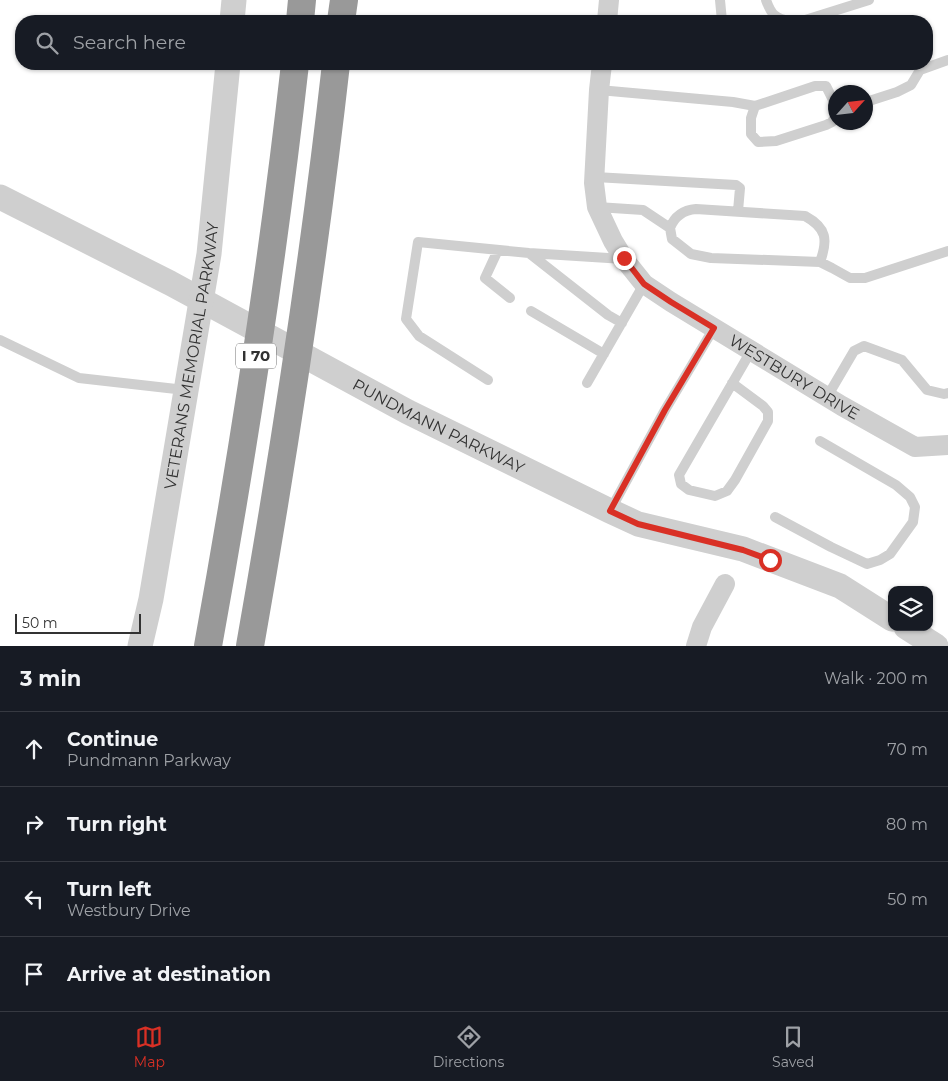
<!DOCTYPE html>
<html lang="en">
<head>
<meta charset="utf-8">
<style>
	body { margin:0; font-family:Montserrat,sans-serif; background:#242831; color:#f1f3f6 }
	.controls { position:absolute; right:15px; bottom:15px; display:grid; overflow:hidden; border-radius:10px; box-shadow:0 1px 4px #0004 }
	.controls button { width:45px; height:45px; display:grid; place-items:center; padding:0; border:0; border-bottom:1px solid #363941; background:#171b24; color:#f1f3f6; font:25px sans-serif }
	.compass { position:absolute; left:828px; top:85px; width:45px; height:45px; border-radius:50%; background:#171b24; box-shadow:0 1px 4px #0004; rotate:63deg }
	.scale { position:absolute; left:15px; bottom:12px; width:126px; box-sizing:border-box; padding-left:5px; border:2px solid #323232; border-top:0; font-size:14px; line-height:18px; white-space:nowrap; color:#323232; -webkit-text-stroke:4px #fff; paint-order:stroke }
	.stop { position:absolute; width:15px; height:15px; margin:-11px; border:4px solid #d93025; border-radius:50%; background:#fff }
	.stop.end { background:#d93025; border-color:#fff; box-shadow:0 1px 5px #0008 }
	.list { margin:0; padding:0; list-style:none }
	h2 { display:flex; justify-content:space-between; align-items:center; height:65px; margin:0; padding:0 20px; font-size:21px }
	h2 small { font-size:16px; font-weight:400; color:#9ea1a6 }
	.list li { display:grid; grid-template-columns:32px 1fr auto; gap:15px; align-items:center; box-sizing:border-box; height:75px; padding:0 20px; border-top:1px solid #363941 }
	.list b { display:block; font-size:19px; white-space:nowrap }
	.list p { margin:0; font-size:16px; white-space:nowrap; color:#9ea1a6 }
	.list em { font-size:16px; font-style:normal; color:#9ea1a6 }
	.icon { flex:none; width:28px; height:28px; fill:none; stroke:currentColor; stroke-width:2; stroke-linecap:round; stroke-linejoin:round }
	.map { position:relative; flex:none; width:948px; height:646px; overflow:hidden }
	.search { position:absolute; background:#171b24; box-shadow:0 1px 4px #0004; left:15px; right:15px; top:15px; height:55px; display:flex; align-items:center; gap:12px; box-sizing:border-box; padding:0 18px; border-radius:20px; color:#9ea1a6; font-size:19px }
	.sheet { height:365px; background:#171b24 }
	nav { display:flex; justify-content:space-around; align-items:center; box-sizing:border-box; height:70px; border-top:1px solid #363941; background:#171b24; font-size:14px; color:#9ea1a6 }
	nav a { display:grid; justify-items:center; gap:2px }
	nav .on { color:#d93025 }
	.map>svg:first-child { display:block }
</style>
</head>
<body>
<div class="map">
<svg width="948" height="646" viewBox="0 0 948 646">
	<rect width="100%" height="100%" fill="#fff"/>
	<g fill="none" stroke-linecap="round" stroke-linejoin="round">
		<path stroke="#cfcfcf" stroke-width="10" d="M720,0l2,21
			M766,0c5,14 9,19 24,21
			M802,21l67,-21
			M599,90l134,12 22,4 60,-20h11l10,20
			M866,102l31,-10 14,-7 9,-15 28,-10
			M755,106l-4,12v16l7,8 18,-1 50,-16 6,-3 4,-7
			M595,177l141,8 4,3 -2,23
			M597,207l46,3 27,18 2,11 19,15 20,4 109,4 12,6 18,10h15l83,-27
			M670,228c5,-13 14,-18 26,-19l109,7c22,12 23,24 15,46
			M498,250l-13,28 25,20
			M529,253l79,62 14,8
			M531,311l73,43
			M0,340l79,38 106,12
			M488,380l-69,-44 -13,-17 12,-77 111,11 95,6
			M587,383l57,-99
			M732,383l31,23 5,6v9l-33,59 -8,11 -12,5 -26,-6 -8,-6 -2,-9 72,-124
			M827,397l27,-46 10,-5 38,14 25,30 17,4 4,-1
			M610,511l55,-101 49,-82
			M775,517l56,30 36,17 13,-4 10,-6 23,-32 2,-15 -5,-10 -14,-12 -76,-44"/>
		<g stroke="#cfcfcf" stroke-width="20">
			<path d="M607,21l2,-21"/>
			<path id="s1" d="M602,64l-3,26 -5,93 3,24 16,34 11,18 20,25 27,18 171,104 73,41 33,-2"/>
			<path d="M696,646l6,-19 23,-43"/>
		</g>
		<g stroke="#cfcfcf" stroke-width="25">
			<path d="M232,21l2,-21"/>
			<path id="s2" d="M0,197l170,86 238,129 202,99 28,13 105,25 97,37 52,33"/>
			<path d="M906,627l30,19"/>
			<path id="s3" d="M140,646l11,-47 58,-345 19,-190"/>
		</g>
		<path stroke="#999" stroke-width="28" d="M300,21l2,-21
			M341,21l3,-21
			M208,646c35,-193 65,-387 87,-582
			M250,646c34,-193 64,-387 86,-582"/>
	</g>
	<g fill="none" stroke-linecap="round" stroke-linejoin="round">
		<path stroke="#d93025" stroke-width="6" d="M624,258l20,26 27,18 43,26 -49,82 -55,101 28,13 105,26 27,10"/>
	</g>
	<g text-anchor="middle" stroke-width="5" stroke-linejoin="round" paint-order="stroke">
		<rect fill="#fff" stroke="#707070" stroke-width="1" x="236" y="343.5" width="40" height="25" rx="4"/>
		<g font-size="15" font-weight="bold" fill="#323232">
			<text x="256" y="361">I 70</text>
		</g>
		<g font-size="16" fill="#323232" stroke="#fff">
			<text dy="6" stroke="none"><textPath href="#s3" startOffset="295">VETERANS MEMORIAL PARKWAY</textPath></text>
			<text dy="6" stroke="none"><textPath href="#s1" startOffset="411">WESTBURY DRIVE</textPath></text>
			<text dy="6" stroke="none"><textPath href="#s2" startOffset="495">PUNDMANN PARKWAY</textPath></text>
		</g>
	</g>
</svg>
<div class="controls">
<button><svg class="icon" aria-label="layers" viewBox="0 0 24 24"><path d="M12 4l9 5-9 5-9-5zM3 14l9 5 9-5"/></svg></button>
</div>
<svg class="compass" viewBox="-18 -18 36 36"><path d="M0-13l5 13h-10z" fill="#e53935"/><path d="M0 13l5-13h-10z" fill="#9ea1a6"/></svg>
<div class="scale">50 m</div>
<div class="stop" style="left:770px;top:560px"></div>
<div class="stop end" style="left:624px;top:258px"></div>
<div class="search"><svg class="icon" aria-label="search" viewBox="0 0 24 24"><circle cx="10" cy="10" r="6"/><path d="M15 15l6 6"/></svg>Search here</div>
</div>
<section class="sheet">
<h2>3 min<small>Walk · 200 m</small></h2>
<ul class="list">
<li><svg class="icon" aria-label="ahead" viewBox="0 0 24 24"><path d="M12 20V5M6 11l6-6 6 6"/></svg><div><b>Continue</b><p>Pundmann Parkway</p></div><em>70 m</em></li>
<li><svg class="icon" aria-label="right" viewBox="0 0 24 24"><path d="M7 20v-9h11M14 6l5 5-5 5"/></svg><div><b>Turn right</b></div><em>80 m</em></li>
<li><svg class="icon" aria-label="left" viewBox="0 0 24 24"><path d="M17 20v-9H6M10 6l-5 5 5 5"/></svg><div><b>Turn left</b><p>Westbury Drive</p></div><em>50 m</em></li>
<li><svg class="icon" aria-label="arrive" viewBox="0 0 24 24"><path d="M6 21V4h12l-3 4 3 4H6"/></svg><div><b>Arrive at destination</b></div></li>
</ul>
</section>
<nav>
<a class="on"><svg class="icon" aria-label="map" viewBox="0 0 24 24"><path d="M3 6l6-2 6 2 6-2v14l-6 2-6-2-6 2zM9 4v14M15 6v14"/></svg>Map</a>
<a><svg class="icon" aria-label="directions" viewBox="0 0 24 24"><path d="M12 3l9 9-9 9-9-9zM9 14v-3h6M13 9l2 2-2 2"/></svg>Directions</a>
<a><svg class="icon" aria-label="saved" viewBox="0 0 24 24"><path d="M7 4h10v16l-5-4-5 4z"/></svg>Saved</a>
</nav>
</body>
</html>
